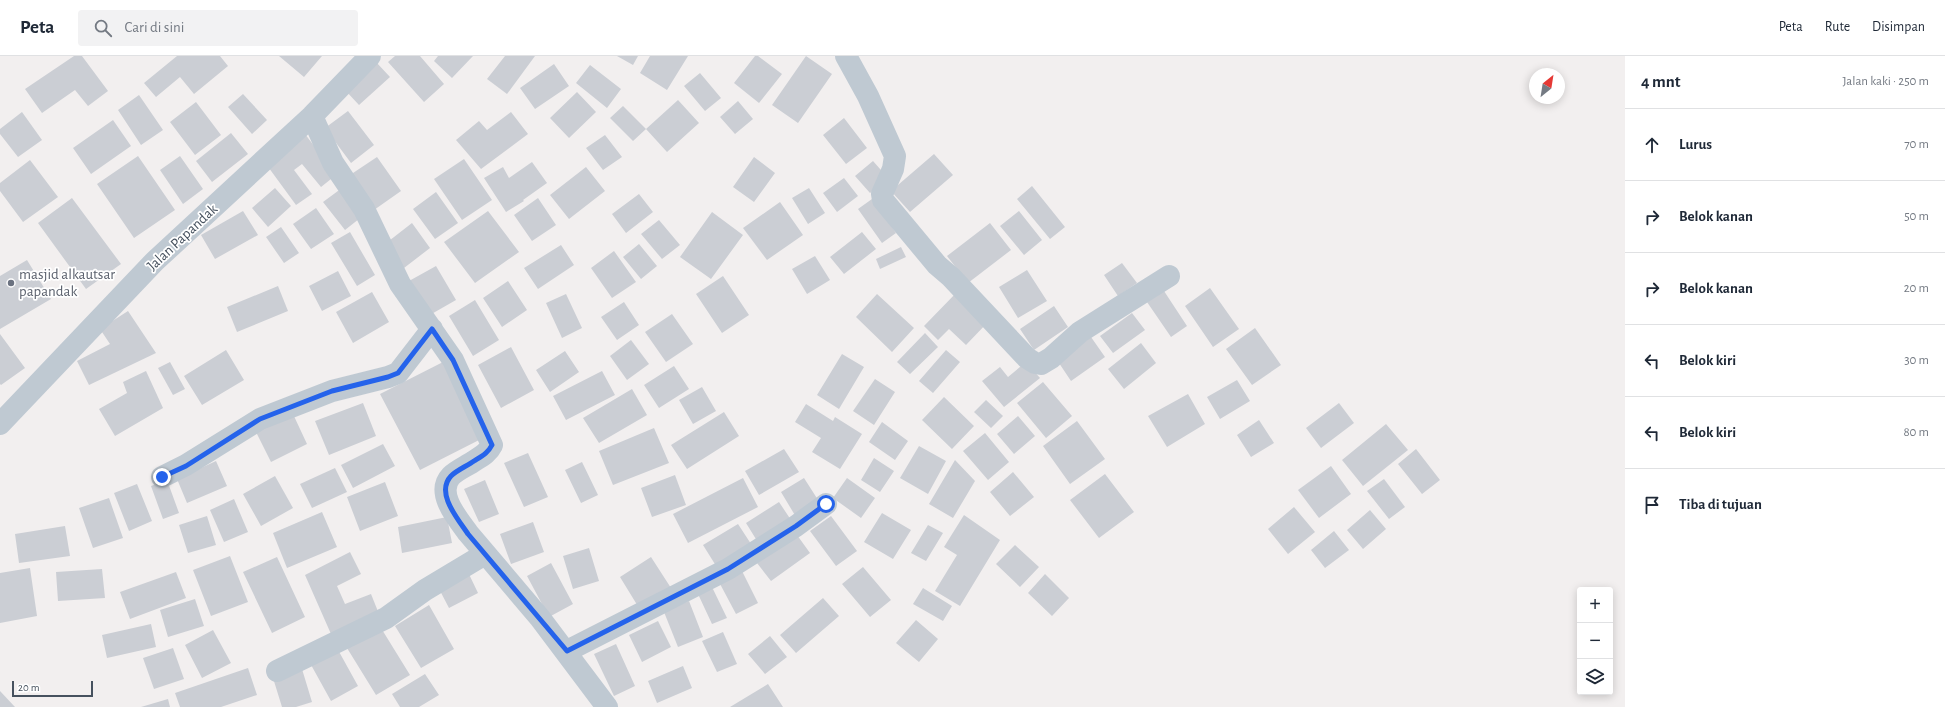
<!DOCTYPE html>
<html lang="id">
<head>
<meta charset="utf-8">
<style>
	body { margin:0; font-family:"Alegreya Sans",sans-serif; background:#f2f2f3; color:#1f2937 }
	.controls { position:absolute; right:12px; bottom:12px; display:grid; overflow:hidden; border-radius:4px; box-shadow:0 2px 10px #0003 }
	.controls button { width:36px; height:36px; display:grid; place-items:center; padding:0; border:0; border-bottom:1px solid #e0e1e3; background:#fff; color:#1f2937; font:20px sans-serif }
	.compass { position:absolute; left:1529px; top:12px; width:36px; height:36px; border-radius:50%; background:#fff; box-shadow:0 2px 10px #0003; rotate:30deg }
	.scale { position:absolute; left:12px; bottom:10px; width:81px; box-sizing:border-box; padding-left:4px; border:2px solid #46515e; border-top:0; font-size:11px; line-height:14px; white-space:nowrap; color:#46515e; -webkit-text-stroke:3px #fff; paint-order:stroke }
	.stop { position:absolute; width:12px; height:12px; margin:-9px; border:3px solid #2563eb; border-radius:50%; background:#fff }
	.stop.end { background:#2563eb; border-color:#fff; box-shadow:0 1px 4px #0008 }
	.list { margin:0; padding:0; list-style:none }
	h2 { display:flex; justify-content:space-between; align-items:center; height:52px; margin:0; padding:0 16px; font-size:17px }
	h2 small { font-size:13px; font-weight:400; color:#747a83 }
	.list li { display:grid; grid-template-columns:26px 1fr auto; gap:12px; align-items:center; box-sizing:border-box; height:72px; padding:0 16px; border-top:1px solid #e0e1e3 }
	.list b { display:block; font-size:15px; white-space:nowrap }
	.list em { font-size:13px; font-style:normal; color:#747a83 }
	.icon { flex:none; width:22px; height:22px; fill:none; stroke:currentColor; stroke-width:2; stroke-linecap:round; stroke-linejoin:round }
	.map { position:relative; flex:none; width:1625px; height:651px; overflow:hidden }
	header { display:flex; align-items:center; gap:24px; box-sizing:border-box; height:56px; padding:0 20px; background:#fff; border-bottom:1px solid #e0e1e3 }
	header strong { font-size:19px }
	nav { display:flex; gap:22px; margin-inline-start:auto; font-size:14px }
	.search { width:280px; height:36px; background:#f2f2f3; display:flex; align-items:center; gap:10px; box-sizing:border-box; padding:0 14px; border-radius:4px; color:#747a83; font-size:15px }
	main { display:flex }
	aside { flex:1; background:#fff }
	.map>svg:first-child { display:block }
</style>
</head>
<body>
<header>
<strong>Peta</strong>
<div class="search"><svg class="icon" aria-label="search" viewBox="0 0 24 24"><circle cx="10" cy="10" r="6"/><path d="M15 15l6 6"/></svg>Cari di sini</div>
<nav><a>Peta</a><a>Rute</a><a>Disimpan</a></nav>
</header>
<main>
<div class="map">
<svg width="1625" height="651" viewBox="0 0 1625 651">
	<rect width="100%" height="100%" fill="#f2efef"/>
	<path fill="#cbced4" d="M74,0h8l26,35 -20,15 -13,-16 -33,23 -17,-24z
		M177,0h43l8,10 -34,28 -14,-17 -24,20 -12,-14z
		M279,0h43l-18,21z
		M395,0h25l24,28 -20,18 -36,-40z
		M438,0h35l-21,22 -18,-17z
		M505,0h30l-28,38 -20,-15z
		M617,0h21l-5,9z
		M650,0h38l-21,34 -27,-17z
		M755,0h3l24,18 -23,29 -25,-20z
		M806,0l26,18 -34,49 -26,-18z
		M376,6l14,15 -31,28 -14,-15z
		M554,8l15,22 -34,23 -15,-21z
		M590,9l31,24 -14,19 -31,-25z
		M700,17l21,25 -16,13 -21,-25z
		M577,36l19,20 -27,26 -19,-20z
		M243,38l24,26 -15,14 -24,-27z
		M139,39l24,35 -22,15 -23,-35z
		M678,44l21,23 -32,29 -21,-23z
		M738,45l15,18 -18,15 -15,-17z
		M196,46l25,33 -26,20 -25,-33z
		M623,50l23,23 -13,12 -23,-23z
		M348,55l26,34 -23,18 -26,-35z
		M22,56l20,28 -24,17 -18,-23v-5z
		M511,56l17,22 -47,35 -25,-29 23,-19 8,9z
		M844,62l23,30 -21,16 -23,-29z
		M113,64l18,26 -40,28 -18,-26z
		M231,77l17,21 -36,28 -16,-21z
		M305,78l31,41 -15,12 -19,-23 -8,6 18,24 -16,11 -30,-41z
		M605,79l17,22 -19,13 -17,-22z
		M934,98l19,21 -43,37 -19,-21z
		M138,100l37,54 -41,28 -37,-54z
		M180,100l23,33 -20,15 -23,-34z
		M377,101l24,34 -27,19 -24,-35z
		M754,101l21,16 -21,29 -21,-15z
		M464,103l28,41 -30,20 -28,-41z
		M30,104l28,37 -35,25 -23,-31v-8z
		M873,105l15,17 -18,15 -15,-17z
		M532,106l15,21 -24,17 1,1 -18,11 -22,-34 19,-11 6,11z
		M586,111l19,24 -36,28 -19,-24z
		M844,122l14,18 -21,16 -14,-19z
		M1032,130l33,41 -15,12 -33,-40z
		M275,132l16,18 -23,21 -16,-19z
		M342,132l22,27 -19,15 -22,-28z
		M809,132l16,25 -17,11 -16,-26z
		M436,136l22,31 -23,16 -22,-30z
		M639,138l14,18 -27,21 -14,-19z
		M72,142l49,66 -35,25 -48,-66z
		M538,142l18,27 -24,16 -18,-26z
		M872,143l24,34 -14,10 -24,-34z
		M780,146l23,33 -36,25 -24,-32z
		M316,152l18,26 -23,15 -18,-25z
		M243,155l15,24 -43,24 -14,-24z
		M488,155l31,41 -44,31 -31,-41z
		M1019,155l23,29 -18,15 -24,-29z
		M712,156l31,23 -32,44 -31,-22z
		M659,164l21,25 -18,14 -21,-25z
		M412,167l18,25 -26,20 -19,-24z
		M990,167l21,27 -43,33 -21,-27z
		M281,171l18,26 -15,10 -18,-26z
		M350,176l25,43 -18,11 -26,-43z
		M862,176l14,17 -32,25 -14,-17z
		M639,188l18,22 -16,13 -18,-22z
		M561,189l13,20 -36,24 -14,-21z
		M901,191l5,10 -26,12 -4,-10z
		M614,195l22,31 -24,16 -21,-30z
		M815,200l15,24 -23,14 -15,-25z
		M27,204l24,39 -51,30v-53z
		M1122,207l15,20 -19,13 -14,-21z
		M436,210l20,34 -28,16 -19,-35z
		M1027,214l20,31 -29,17 -19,-31z
		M338,215l13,25 -29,15 -13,-25z
		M723,220l26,39 -27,18 -26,-39z
		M508,225l19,29 -25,17 -19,-29z
		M278,230l10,25 -51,21 -10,-25z
		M1210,232l29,41 -26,18 -28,-41z
		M1164,235l23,35 -16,11 -24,-35z
		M372,236l17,30 -36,21 -17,-31z
		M957,236l31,30 -22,23 -17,-16 -11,11 -14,-14z
		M566,238l16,34 -20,10 -16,-35z
		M877,238l37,34 -22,24 -36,-35z
		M475,244l24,40 -26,16 -24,-40z
		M624,246l15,23 -22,15 -16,-23z
		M1054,250l14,21 -34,23 -14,-21z
		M128,255l28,42 -67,32 -12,-24 33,-17 -10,-15z
		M1132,257l13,17 -32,23 -13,-17z
		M672,258l21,30 -27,18 -21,-30z
		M1255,272l26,37 -29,20 -26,-36z
		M925,277l13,14 -28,27 -13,-12z
		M0,278l25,34 -24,17 -1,-1z
		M1091,281l14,20 -34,24 -14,-21z
		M631,284l18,24 -22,16 -17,-24z
		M1141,287l15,20 -32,26 -16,-20z
		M511,291l23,43 -33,18 -23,-43z
		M226,294l18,30 -42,25 -18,-29z
		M946,294l14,12 -27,31 -14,-12z
		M565,295l14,21 -29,20 -14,-22z
		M842,298l22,13 -25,42 -22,-14z
		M445,305l40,76 -65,33 -40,-76z
		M170,306l15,27 -12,6 -15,-27z
		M1026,306l14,16 -36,29 -22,-26 18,-14 8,10z
		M674,310l15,23 -30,19 -15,-23z
		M146,315l17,37 -48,28 -16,-27 28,-16 -4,-11z
		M602,315l13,24 -49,25 -13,-24z
		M875,323l20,13 -21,33 -21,-14z
		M1237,324l13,21 -30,18 -13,-22z
		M1043,326l29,34 -26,22 -29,-35z
		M702,331l14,24 -23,13 -14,-24z
		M632,333l15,26 -48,28 -16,-25z
		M1188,338l17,30 -38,23 -19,-31z
		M944,341l30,29 -22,23 -30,-29z
		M986,344l17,16 -12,12 -17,-16z
		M363,347l13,33 -47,19 -14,-34z
		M1339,347l15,20 -33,25 -15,-20z
		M806,348l27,17 2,-4 27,17 -22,35 -28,-17 9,-14 -26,-16z
		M724,356l15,24 -52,33 -16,-24z
		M293,358l14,30 -36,18 -15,-30z
		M1018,360l17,20 -21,18 -17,-20z
		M1259,364l15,23 -23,14 -14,-22z
		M1077,365l28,38 -35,25 -27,-38z
		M882,366l26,19 -13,19 -26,-18z
		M1386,368l22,26 -45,36 -21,-26z
		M654,372l15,35 -56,22 -14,-34z
		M985,377l24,29 -21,18 -25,-29z
		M383,388l12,22 -42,22 -12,-23z
		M919,390l27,15 -18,33 -28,-16z
		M784,393l15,23 -40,23 -14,-24z
		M1416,393l24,31 -18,14 -24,-30z
		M528,397l20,44 -24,10 -20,-44z
		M874,402l20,13 -14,21 -19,-12z
		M955,404l20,21 -22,37 -24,-14z
		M216,405l11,25 -40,17 -10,-24z
		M582,406l16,33 -17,8 -16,-33z
		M1331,410l20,28 -32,24 -21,-28z
		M335,412l12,24 -35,16 -12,-24z
		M1013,416l21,25 -24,19 -20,-24z
		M1105,418l29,38 -35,26 -29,-38z
		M675,419l11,30 -34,12 -11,-29z
		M275,420l18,32 -32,18 -18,-32z
		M743,422l15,29 -70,36 -15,-29z
		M804,422l16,25 -24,14 -15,-25z
		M847,422l28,20 -14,20 -28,-20z
		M1384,423l21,28 -16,12 -22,-28z
		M167,424l12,33 -16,6 -12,-33z
		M485,424l14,34 -20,8 -15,-33z
		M385,426l13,34 -38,15 -13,-34z
		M137,428l15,37 -23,10 -15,-38z
		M109,442l14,40 -30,10 -14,-40z
		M234,443l14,33 -24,10 -14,-32z
		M779,446l14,21 -34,21 -13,-21z
		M1294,451l21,25 -27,22 -20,-25z
		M1370,454l16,19 -23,20 -16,-19z
		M322,456l15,35 -50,21 -14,-35z
		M882,457l29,17 -18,29 -29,-17z
		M964,459l36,25 -40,66 -25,-15 22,-36 -13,-8z
		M207,460l9,29 -28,8 -9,-28z
		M831,460l26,35 -21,15 -26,-35z
		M447,461l5,26 -50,10 -4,-26z
		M533,466l11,30 -33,12 -11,-30z
		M738,468l15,23 -35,22 -15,-24z
		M928,469l15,8 -17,28 -15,-8z
		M65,470l5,30 -51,7 -4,-29z
		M1334,475l15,19 -24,18 -14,-18z
		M797,479l13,18 -39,28 -14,-18z
		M1015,489l24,22 -19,20 -24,-23z
		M589,492l10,33 -26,8 -10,-33z
		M350,496l11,22 -24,12 8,18 26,-10 8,20 -48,20 -26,-59z
		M230,500l18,46 -37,14 -18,-46z
		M277,501l28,60 -33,16 -29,-61z
		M651,501l20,31 -32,20 -19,-31z
		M551,507l22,41 -24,13 -22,-41z
		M863,511l28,33 -21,17 -28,-33z
		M30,512l7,48 -37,7v-50z
		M102,513l3,29 -47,3 -2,-29z
		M467,514l11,23 -29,15 -12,-23z
		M742,515l16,32 -22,11 -17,-32z
		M176,516l10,26 -56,21 -10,-27z
		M1045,518l24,24 -17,18 -24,-23z
		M712,531l15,31 -15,6 -14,-30z
		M923,532l29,18 -9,15 -30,-17z
		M823,542l16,18 -43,37 -16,-18z
		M195,543l9,27 -36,11 -8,-27z
		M689,545l14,36 -25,10 -14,-35z
		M429,549l25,44 -33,19 -26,-42z
		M916,564l22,19 -19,23 -23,-19z
		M658,565l13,26 -29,15 -13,-27z
		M151,568l5,23 -49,11 -5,-23z
		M381,572l29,47 -34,20 -29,-47z
		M213,574l18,33 -29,15 -17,-33z
		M723,576l14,32 -20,8 -15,-31z
		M770,580l17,21 -22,17 -17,-20z
		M616,588l19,42 -21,10 -20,-42z
		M173,592l11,31 -30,10 -11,-31z
		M337,592l21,38 -27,15 -21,-38z
		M683,610l9,22 -35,15 -9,-22z
		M248,612l9,27 -36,12h-41l-5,-14z
		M302,613l10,33 -16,5h-14l-9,-29z
		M425,618l14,21 -20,12h-19l-8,-13z
		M768,628l15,23h-53z
		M0,635l15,16h-15z
		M168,643l2,8h-29z"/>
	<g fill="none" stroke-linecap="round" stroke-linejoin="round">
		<path stroke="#bfc9d2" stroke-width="22" d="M846,0l22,40 27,60 -2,13 -11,25 1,6 54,65 14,12 76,81 8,5 6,1 10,-6 29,-26 89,-56
			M312,60l21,47 31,46 36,75 53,76 39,85c-4,8 -10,11 -18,16 -7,5 -17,9 -23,15 -16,17 7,43 17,57l72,85 67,89
			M0,368l155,-163 157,-145 58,-60
			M162,421l24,-12 74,-46 72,-28 56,-14 10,-4 34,-44
			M567,595l161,-82 68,-43 30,-22
			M277,615l109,-53 39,-28 60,-36"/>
	</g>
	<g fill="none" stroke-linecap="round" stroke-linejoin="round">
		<path stroke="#2563eb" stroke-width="5" d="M162,421l24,-11 74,-47 72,-28 56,-14 10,-4 34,-44 21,31 39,85c-4,8 -10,11 -18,16 -7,5 -17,9 -23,15 -16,17 7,43 17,58l99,117 161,-82 68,-43 30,-22"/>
	</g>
	<circle fill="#6b7280" stroke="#fff" stroke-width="1.5" cx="11" cy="227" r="4"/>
	<g text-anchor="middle" stroke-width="3.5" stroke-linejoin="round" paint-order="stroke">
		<g font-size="15" fill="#46515e" stroke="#fff">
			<text transform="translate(182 181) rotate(-43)" y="5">Jalan Papandak</text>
		</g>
		<g font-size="15" fill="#5b616d" stroke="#fff" text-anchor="start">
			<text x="19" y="223">masjid alkautsar<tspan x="19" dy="17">papandak</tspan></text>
		</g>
	</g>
</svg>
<div class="controls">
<button>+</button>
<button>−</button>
<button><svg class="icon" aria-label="layers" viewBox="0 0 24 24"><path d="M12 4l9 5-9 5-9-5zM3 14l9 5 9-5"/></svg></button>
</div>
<svg class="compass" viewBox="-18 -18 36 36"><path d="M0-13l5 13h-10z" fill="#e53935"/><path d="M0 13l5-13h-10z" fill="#747a83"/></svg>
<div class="scale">20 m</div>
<div class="stop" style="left:826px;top:448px"></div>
<div class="stop end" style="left:162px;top:421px"></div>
</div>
<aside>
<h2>4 mnt<small>Jalan kaki · 250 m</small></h2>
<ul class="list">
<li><svg class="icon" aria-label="ahead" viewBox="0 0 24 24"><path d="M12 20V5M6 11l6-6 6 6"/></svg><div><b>Lurus</b></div><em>70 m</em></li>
<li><svg class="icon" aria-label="right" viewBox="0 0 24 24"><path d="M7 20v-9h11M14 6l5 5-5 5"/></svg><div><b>Belok kanan</b></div><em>50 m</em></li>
<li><svg class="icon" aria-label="right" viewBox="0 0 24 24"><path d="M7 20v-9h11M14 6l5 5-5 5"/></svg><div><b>Belok kanan</b></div><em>20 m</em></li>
<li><svg class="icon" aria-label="left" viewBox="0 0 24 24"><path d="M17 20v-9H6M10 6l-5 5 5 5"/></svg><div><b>Belok kiri</b></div><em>30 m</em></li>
<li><svg class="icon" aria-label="left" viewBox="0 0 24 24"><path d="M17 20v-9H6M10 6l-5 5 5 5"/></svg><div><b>Belok kiri</b></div><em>80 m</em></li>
<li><svg class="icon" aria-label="arrive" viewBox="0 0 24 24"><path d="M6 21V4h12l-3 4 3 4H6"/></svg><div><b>Tiba di tujuan</b></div></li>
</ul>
</aside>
</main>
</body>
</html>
